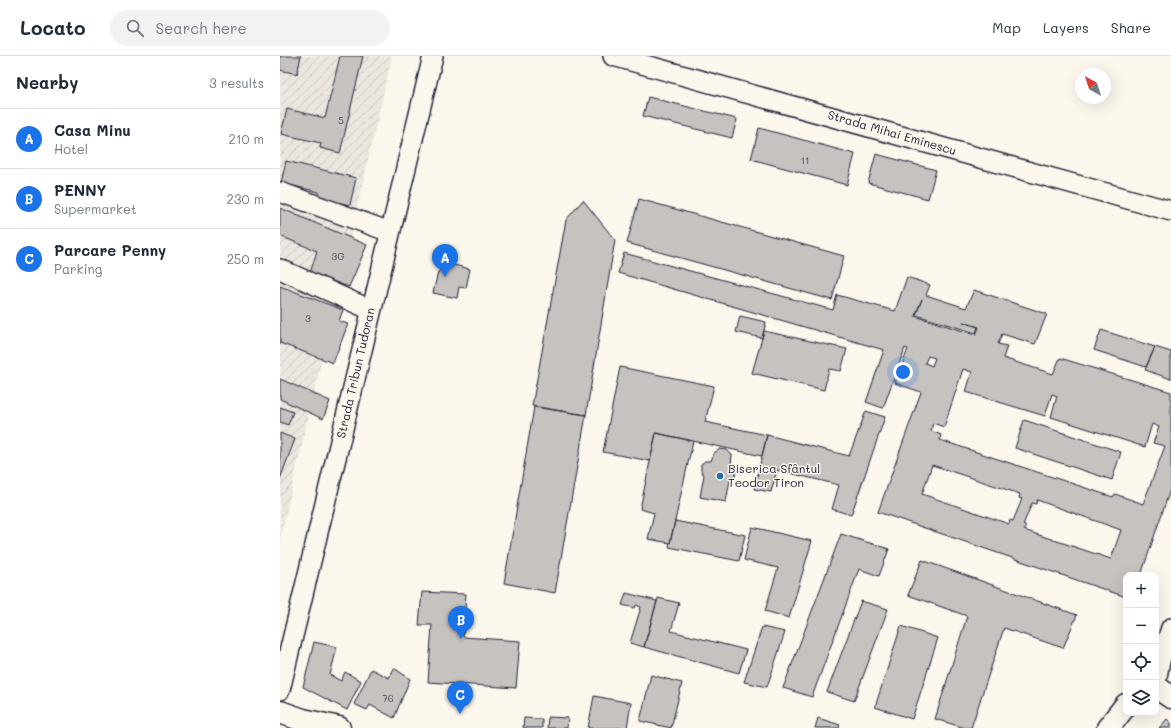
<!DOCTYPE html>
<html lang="en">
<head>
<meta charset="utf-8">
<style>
	body { margin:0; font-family:Mali,sans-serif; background:#f2f2f3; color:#1f2937 }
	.controls { position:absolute; right:12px; bottom:12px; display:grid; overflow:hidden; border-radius:8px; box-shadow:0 4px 16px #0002 }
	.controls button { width:36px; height:36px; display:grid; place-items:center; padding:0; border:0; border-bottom:1px solid #e0e1e3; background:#fff; color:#1f2937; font:20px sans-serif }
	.compass { position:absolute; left:795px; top:12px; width:36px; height:36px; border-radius:50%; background:#fff; box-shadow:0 4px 16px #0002; rotate:321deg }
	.you { position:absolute; left:623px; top:316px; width:14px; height:14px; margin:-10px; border:3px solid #fff; border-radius:50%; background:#1a73e8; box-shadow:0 0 0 6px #1a73e833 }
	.badge { display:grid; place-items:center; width:26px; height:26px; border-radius:50%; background:#1a73e8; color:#fff; font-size:13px; font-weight:700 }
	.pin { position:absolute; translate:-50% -33px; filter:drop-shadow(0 1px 2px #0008) }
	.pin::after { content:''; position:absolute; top:21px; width:14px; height:12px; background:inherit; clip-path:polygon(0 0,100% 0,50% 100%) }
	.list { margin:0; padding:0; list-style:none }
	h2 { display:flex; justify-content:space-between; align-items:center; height:52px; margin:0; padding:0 16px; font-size:17px }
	h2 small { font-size:13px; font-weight:400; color:#747a83 }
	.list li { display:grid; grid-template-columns:26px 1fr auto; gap:12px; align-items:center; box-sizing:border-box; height:60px; padding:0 16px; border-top:1px solid #e0e1e3 }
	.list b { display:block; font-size:15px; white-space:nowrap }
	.list p { margin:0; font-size:13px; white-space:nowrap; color:#747a83 }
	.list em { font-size:13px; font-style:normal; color:#747a83 }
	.icon { flex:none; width:22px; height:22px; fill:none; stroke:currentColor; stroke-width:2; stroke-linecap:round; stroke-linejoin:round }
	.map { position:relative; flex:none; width:891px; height:672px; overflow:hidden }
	header { display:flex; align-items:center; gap:24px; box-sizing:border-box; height:56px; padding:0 20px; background:#fff; border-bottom:1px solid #e0e1e3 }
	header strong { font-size:19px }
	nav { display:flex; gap:22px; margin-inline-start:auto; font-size:14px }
	.search { width:280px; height:36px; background:#f2f2f3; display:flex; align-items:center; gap:10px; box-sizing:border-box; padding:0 14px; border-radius:22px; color:#747a83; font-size:15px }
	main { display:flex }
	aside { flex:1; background:#fff }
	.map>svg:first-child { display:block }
</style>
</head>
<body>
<header>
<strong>Locato</strong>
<div class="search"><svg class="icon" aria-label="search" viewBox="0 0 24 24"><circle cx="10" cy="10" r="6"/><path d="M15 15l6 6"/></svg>Search here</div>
<nav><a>Map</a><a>Layers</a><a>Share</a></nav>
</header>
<main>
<aside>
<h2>Nearby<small>3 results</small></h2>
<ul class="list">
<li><span class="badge">A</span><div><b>Casa Minu</b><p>Hotel</p></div><em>210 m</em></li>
<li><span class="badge">B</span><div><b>PENNY</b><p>Supermarket</p></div><em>230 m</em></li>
<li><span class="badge">C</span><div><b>Parcare Penny</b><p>Parking</p></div><em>250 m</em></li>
</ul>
</aside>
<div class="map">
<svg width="891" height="672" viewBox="0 0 891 672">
	<defs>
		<pattern id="industrial-furrows" width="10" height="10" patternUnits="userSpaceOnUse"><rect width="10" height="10" fill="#ebe7df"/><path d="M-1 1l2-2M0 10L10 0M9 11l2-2" fill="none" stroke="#c9c6c0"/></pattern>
	</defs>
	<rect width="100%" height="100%" fill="#fbf7ec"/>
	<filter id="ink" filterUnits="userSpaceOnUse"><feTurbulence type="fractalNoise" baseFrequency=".025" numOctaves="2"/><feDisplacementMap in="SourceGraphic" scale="8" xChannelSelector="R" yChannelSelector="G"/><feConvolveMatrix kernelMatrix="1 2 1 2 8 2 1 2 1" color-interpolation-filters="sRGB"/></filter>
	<g filter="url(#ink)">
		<path fill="url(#industrial-furrows)" d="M0,0h112l-112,483z"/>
		<path fill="#c6c2c0" stroke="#22223b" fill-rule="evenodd" d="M0,0h21l-4,18 -17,-4z
			M60,0h23l-23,97 -20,-5 1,-5 -40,-9 6,-25 38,9z
			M368,41l89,22 -5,19 -89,-22z
			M479,72l96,26 -8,31 -96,-26z
			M596,98l60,16 -8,29 -60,-16z
			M6,105l70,17 -6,27 -32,-7 1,-6 -38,-9z
			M359,143l205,57 -12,44 -205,-57z
			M303,144l32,40 -29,175 -54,-9 34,-186z
			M0,152l87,37 -18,42 -39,-14 7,-22 -37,-15z
			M344,197l209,57 4,-15 58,16 12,-34 23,8 -4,10 40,13 8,-18 73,24 -12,30 -33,-10 -4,10 9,2 -4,12 50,16 7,-16 111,34v95l-30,88h-15v22l-248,-85 43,-120 -26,-9 13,-34 -3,-1 -22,60 -17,-6 18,-52 -266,-77zM642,243l-6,16 60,18 2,-6 -15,-5 16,5 -3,8 -61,-19zM648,300l7,2 -3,8 -7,-3zM683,313l9,3 -6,20 79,24 7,-22 5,2 -6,21 94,30 7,-23 7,3 -6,16 12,3 -22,58 -28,-10 -2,3 -173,-57 1,-5 -10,-4 2,-8 11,4zM652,409l88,29 -1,4 3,1 -9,22 -3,-1 -1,4 -87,-30zM757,444l84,30 -10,29 -87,-29 2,-4 -3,-1 9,-22 4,1z
			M170,208l20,5 -4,19 -7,-1 -2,11 -24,-5 5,-21z
			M0,230l63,24 -4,11 9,3 -15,39 -53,-20z
			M460,260l26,6 -4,16 -26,-6z
			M821,274l54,17 -9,20 -52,-17z
			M484,275l83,18 -6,22 -12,-2 -5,21 -72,-17z
			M875,291l16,5v27l-26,-9z
			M340,311l94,19 -9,36 62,13 -5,21 -106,-23 -6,28 -47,-9z
			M0,323l50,22 -7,18 -43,-20z
			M0,351l13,5 -5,13 -8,-3z
			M254,351l52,8 -31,178 -51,-10z
			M586,355l19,6 -34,98 -19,-6 7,-24 -62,-15 -6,22 -17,-3 13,-54 82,21z
			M744,364l97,32 -9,28 -97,-32z
			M0,377l15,6 -15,40z
			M376,377l37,8 -23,102 -22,-4 6,-26 -14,-4z
			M440,393l7,1 5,5 -1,11 3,2 2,4 -1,5 -5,3 -4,22 -26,-5 4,-22 -3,-4v-7l4,-3h6l3,-8z
			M395,465l70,14 -6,26 -70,-14z
			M472,471l60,14 -23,77 -24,-7 13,-43 -34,-8z
			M561,478l48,15 -10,27 -20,-7 -47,128 -29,-9z
			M642,504l155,55 -14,33 -59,-20 -33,100h-6l-30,-9 32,-103 -59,-21z
			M142,536l44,2 -3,43 57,4 -4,47 -88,-6 4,-57h-13z
			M346,537l31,8 -13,46 -14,-4 11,-36 -5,-2 -1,3 -13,-3z
			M378,542l21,5 -8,28 75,19 -7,23 -95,-26z
			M581,545l27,8 -34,92 -27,-9z
			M621,570l37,12 -26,81 -37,-12z
			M482,571l23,5 -18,55 -23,-5z
			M34,586l23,5 -7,28 11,6 4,-9 16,9 -14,29 -44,-23z
			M114,612l16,11 -16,39 -24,-13 -3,5 -13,-6 17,-35 18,9z
			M371,619l31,8 -11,45 -31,-7z
			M314,640l37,7 -4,25h-39z
			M268,661l20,1 -1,10h-20z
			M244,662l18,1v9h-19z
			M538,662l22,7 -1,3h-24z
			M887,663l4,4v5h-12z"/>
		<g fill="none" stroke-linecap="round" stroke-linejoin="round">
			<g stroke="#22223b" stroke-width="22">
				<path id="minor" d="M333,0l558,155
					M0,136l110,40
					M0,213l91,41
					M876,626l4,-21 11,-33
					M0,634l153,-634"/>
			</g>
			<g stroke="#22223b" stroke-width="25">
				<path id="major" d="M876,631l15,10
					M0,656l23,8 36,8
					M828,672l18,-23"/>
			</g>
			<use href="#minor" stroke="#fbf7ec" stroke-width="19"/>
			<use href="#major" stroke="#fbf7ec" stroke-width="22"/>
		</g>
	</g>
	<circle fill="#1f6fb2" stroke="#fbf7ec" stroke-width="1.5" cx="440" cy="420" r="4"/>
	<g text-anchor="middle" stroke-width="3" stroke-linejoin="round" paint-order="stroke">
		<g font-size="10" fill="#4b4a5c">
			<text x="61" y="68">5</text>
			<text x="525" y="108">11</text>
			<text x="58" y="204">3G</text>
			<text x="28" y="266">3</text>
			<text x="108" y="646">76</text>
		</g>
		<g font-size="12" fill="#22223b" stroke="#fbf7ec">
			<text transform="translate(612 77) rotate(16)" y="4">Strada Mihai Eminescu</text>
			<text transform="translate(76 317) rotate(-77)" y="4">Strada Tribun Tudoran</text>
		</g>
		<g font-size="12" fill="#22223b" stroke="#fbf7ec" text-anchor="start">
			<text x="448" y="417">Biserica Sfântul<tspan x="448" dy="14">Teodor Tiron</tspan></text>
		</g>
	</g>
</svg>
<div class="controls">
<button>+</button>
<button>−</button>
<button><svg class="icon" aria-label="locate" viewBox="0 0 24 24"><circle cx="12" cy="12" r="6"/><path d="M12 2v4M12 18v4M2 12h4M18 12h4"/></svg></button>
<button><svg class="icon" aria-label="layers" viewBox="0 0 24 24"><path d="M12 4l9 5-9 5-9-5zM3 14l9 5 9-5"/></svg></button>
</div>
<svg class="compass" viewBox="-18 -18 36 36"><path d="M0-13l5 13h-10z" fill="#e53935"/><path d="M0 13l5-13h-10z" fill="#747a83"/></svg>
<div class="you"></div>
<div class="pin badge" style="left:165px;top:221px">A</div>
<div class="pin badge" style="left:181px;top:583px">B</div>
<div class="pin badge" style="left:180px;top:658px">C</div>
</div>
</main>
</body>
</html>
